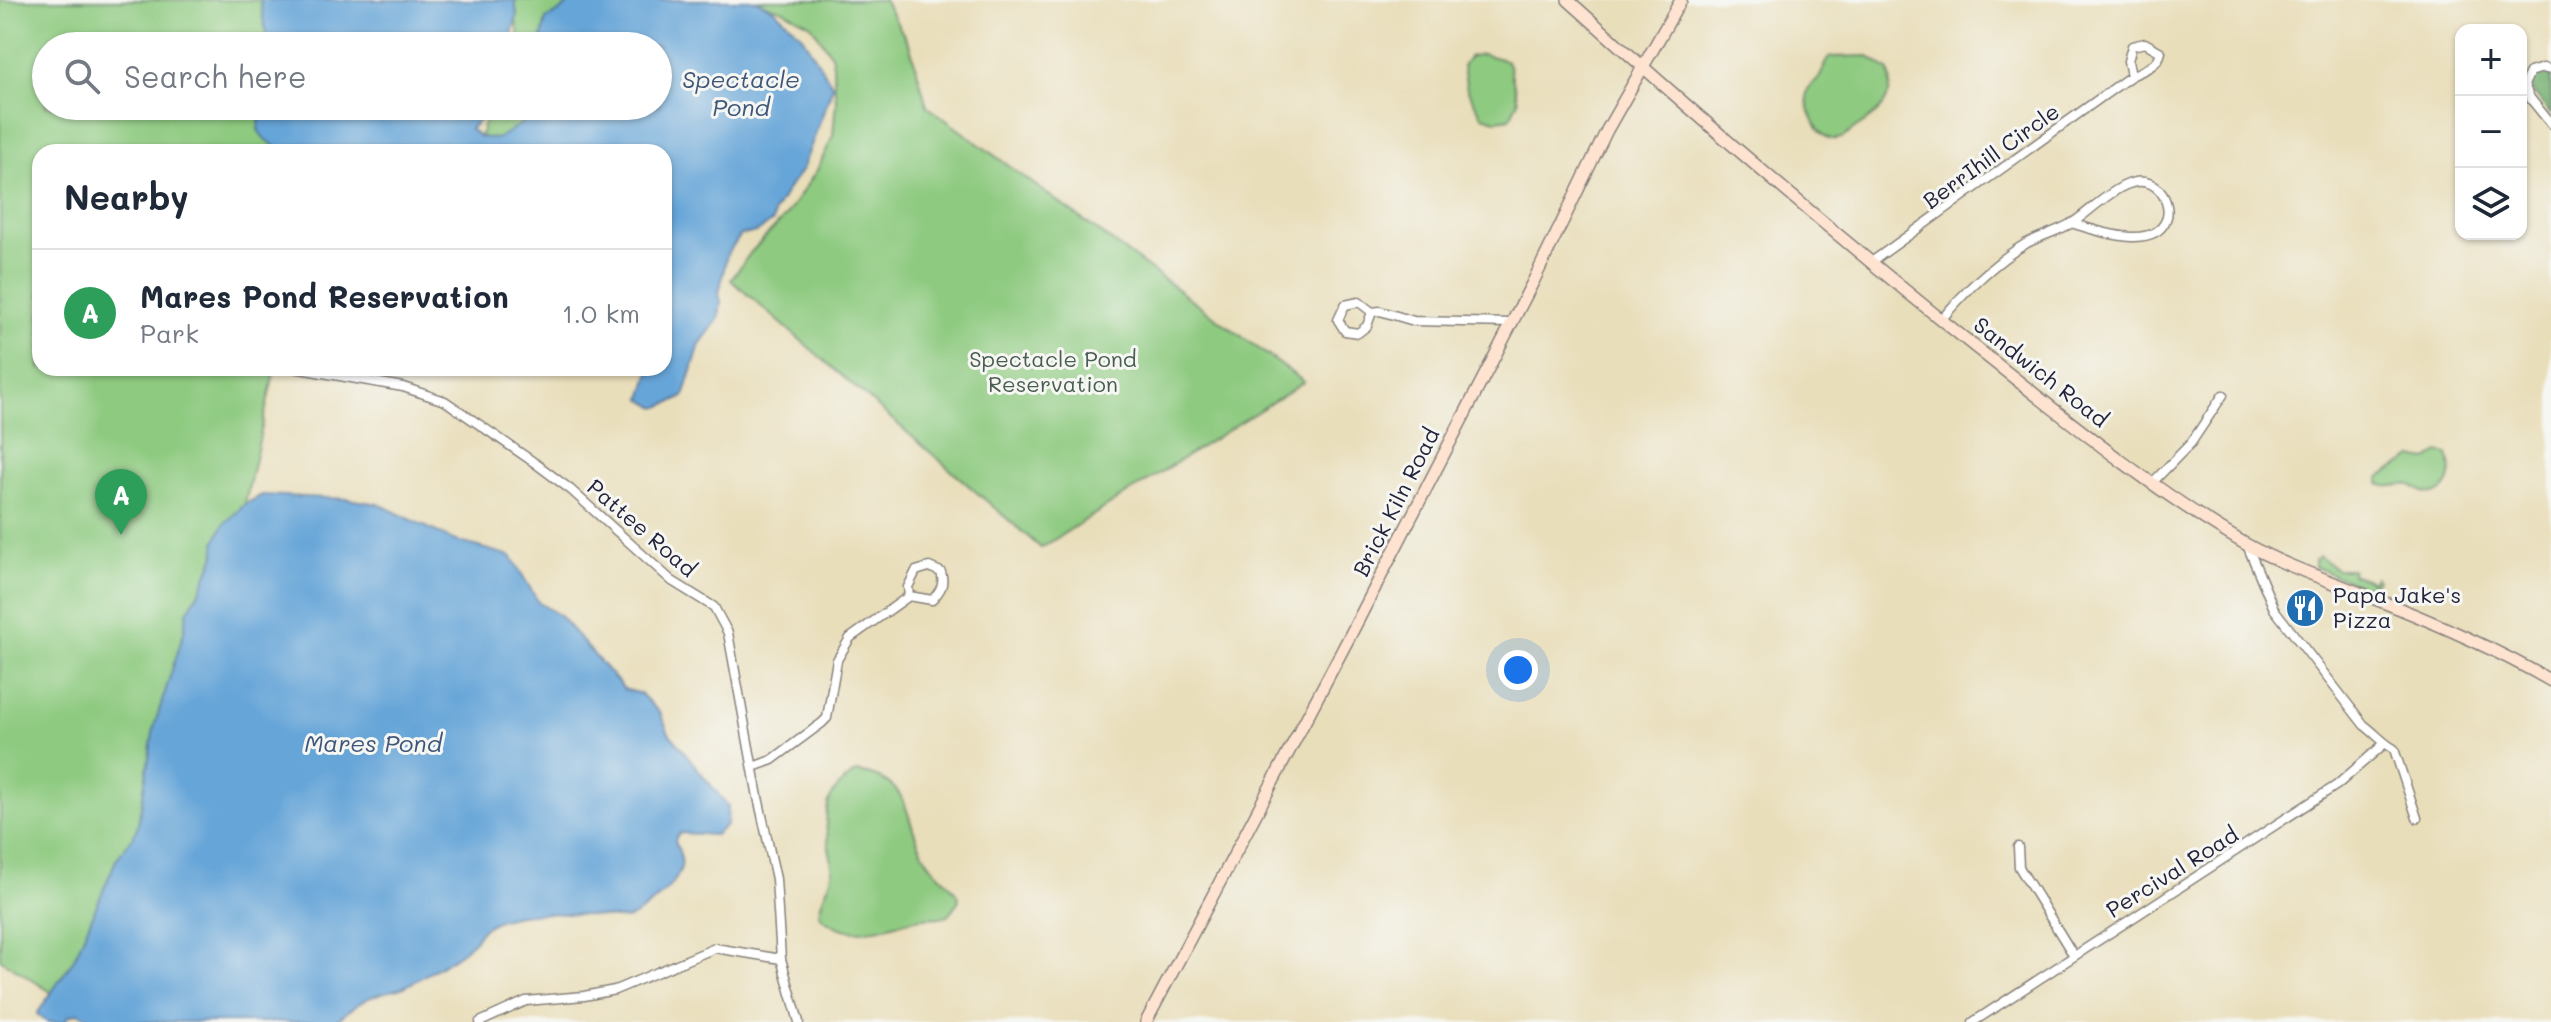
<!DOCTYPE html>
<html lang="en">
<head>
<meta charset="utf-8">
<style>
	body { margin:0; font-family:Mali,sans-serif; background:#f2f2f3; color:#1f2937 }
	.controls { position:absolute; right:24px; top:24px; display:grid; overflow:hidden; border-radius:16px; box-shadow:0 2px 6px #0004 }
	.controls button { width:72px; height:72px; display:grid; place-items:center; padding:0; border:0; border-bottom:2px solid #e0e1e3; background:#fff; color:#1f2937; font:40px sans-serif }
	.you { position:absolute; left:1518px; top:670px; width:28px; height:28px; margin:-20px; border:6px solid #fff; border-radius:50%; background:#1a73e8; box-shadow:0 0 0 12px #1a73e833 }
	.badge { display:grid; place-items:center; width:52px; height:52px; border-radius:50%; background:#1f6fb2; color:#fff; font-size:26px; font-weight:700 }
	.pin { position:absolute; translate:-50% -66px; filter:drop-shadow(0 2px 4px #0008) }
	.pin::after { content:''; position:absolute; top:42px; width:28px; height:24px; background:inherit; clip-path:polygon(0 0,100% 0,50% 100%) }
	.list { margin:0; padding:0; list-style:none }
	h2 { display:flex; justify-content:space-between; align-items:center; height:104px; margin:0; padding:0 32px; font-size:34px }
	h2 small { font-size:26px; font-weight:400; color:#747a83 }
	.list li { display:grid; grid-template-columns:52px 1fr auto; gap:24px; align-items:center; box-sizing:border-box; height:128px; padding:0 32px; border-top:2px solid #e0e1e3 }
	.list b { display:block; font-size:30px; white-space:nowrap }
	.list p { margin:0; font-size:26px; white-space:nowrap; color:#747a83 }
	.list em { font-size:26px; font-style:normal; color:#747a83 }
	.icon { flex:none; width:44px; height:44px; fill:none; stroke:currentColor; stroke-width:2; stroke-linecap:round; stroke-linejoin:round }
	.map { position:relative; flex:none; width:2551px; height:1022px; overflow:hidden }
	.search { position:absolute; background:#fff; box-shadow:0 2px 6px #0004; left:32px; top:32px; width:640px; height:88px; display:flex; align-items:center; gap:20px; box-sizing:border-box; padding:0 28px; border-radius:44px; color:#747a83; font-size:30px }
	.panel { position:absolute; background:#fff; box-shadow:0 2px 6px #0004; left:32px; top:144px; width:640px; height:232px; border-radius:24px }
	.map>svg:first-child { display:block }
</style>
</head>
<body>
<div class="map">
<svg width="2551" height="1022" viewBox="0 0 2551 1022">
	<rect width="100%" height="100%" fill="#f6f6f2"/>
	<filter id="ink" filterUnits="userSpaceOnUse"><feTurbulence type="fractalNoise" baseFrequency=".0125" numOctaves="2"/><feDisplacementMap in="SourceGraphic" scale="16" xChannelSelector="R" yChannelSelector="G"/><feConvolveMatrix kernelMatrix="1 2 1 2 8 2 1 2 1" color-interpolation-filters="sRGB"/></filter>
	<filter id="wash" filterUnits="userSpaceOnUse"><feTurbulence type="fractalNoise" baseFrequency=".006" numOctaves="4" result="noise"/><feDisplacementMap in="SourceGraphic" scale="32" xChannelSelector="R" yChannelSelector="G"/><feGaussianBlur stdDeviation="1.8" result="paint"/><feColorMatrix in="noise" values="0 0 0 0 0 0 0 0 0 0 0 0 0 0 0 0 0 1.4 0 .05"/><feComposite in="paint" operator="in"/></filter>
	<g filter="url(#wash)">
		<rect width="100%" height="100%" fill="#e9deba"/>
		<path fill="#8eca80" stroke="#58765e" stroke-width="2" d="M0,0h301l-3,46h-252v60h244l17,46h-267v216h235l-30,136 -7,62 -141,416v40l-97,-63z
			M511,0h157l-88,46h-62l1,-12z
			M743,0h141l26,46 17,60 377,276 -263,166 -310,-268 20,-28 34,-35 32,-47 16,-34 3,-35 -4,-45 -21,-31 -30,-16z
			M1482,54l24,6 3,5 9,36 -8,17 -14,2 -14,-4 -15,-26 -4,-24 6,-9z
			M1868,56l21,15c7,27 -11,43 -30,55 -9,5 -15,15 -27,13 -14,-1 -27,-35 -25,-47 2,-8 7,-9 12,-14 5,-7 5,-15 12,-21z
			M496,106h81l-98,41 4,-22z
			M2439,453l9,2c7,18 1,46 -25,37 -5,-2 -8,-5 -12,-7 -10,-3 -19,5 -32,-1l1,-7 33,-20 14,3z
			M2319,556l17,13h16v5l20,8 3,-5 3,3 -8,9 -56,-22v-7z
			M856,772c60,8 45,46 70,86 8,15 25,24 33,39l-1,5 -10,14c-11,2 -21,1 -32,3 -35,8 -67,24 -97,-4 0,-16 11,-26 13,-42 1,-10 -2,-20 -4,-31 -5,-36 -1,-50 28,-70z"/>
		<path fill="#72ae6e" stroke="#4a6854" stroke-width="2" d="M2543,73l8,2v40l-23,-29 7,-11z"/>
		<path fill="#66a5d8" stroke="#44648a" stroke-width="2" d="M260,0h255l2,15 -8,31h-241z
			M572,0h184l19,10 27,26 31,50 -31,84 -13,17 -15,25 -1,9 -16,11 -16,3 -14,19 -8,40 2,8 -2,16 -19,26 -16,53 -27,11 -15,-9 9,-31h13v-216h-381l-19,-14 -6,-8 4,-24h232l-24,23 10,8 17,2 50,-32 111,-1v-60h-118l6,-27 15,-8z
			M262,495l86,4 31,5 74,36 58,16 28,47 20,12 65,74 17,5 19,19 9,20 59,73 -1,18 -12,11 -34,-2 -4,3 -2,5c3,8 8,17 6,26 -4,19 -36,43 -52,52 -37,-2 -113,-16 -145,9 -5,4 -7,10 -11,14 -16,16 -48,33 -67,44 -8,4 -16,5 -24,7 -18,5 -33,17 -47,29h-237l-19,-9 -10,3 -4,6h-18l-10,-8 37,-55 42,-99 18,-25 4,-10 16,-98 30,-95 3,-20 15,-25 13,-32v-13l9,-18 21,-20z"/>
	</g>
	<g filter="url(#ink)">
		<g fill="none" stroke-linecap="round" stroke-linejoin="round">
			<g stroke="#86807a" stroke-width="11">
				<path id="street" d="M2551,70l-8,-2 -13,4 -6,13 6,13 21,26
					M1870,263l261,-187c12,-6 27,-10 30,-24l-16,-9 -13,3 -4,15 3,15
					M1372,312l-5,14 -9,7 -13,-2 -7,-11 7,-15 14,-3 13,10 8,-1 34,10 97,2
					M1941,320c25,-30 52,-57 86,-77 14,-7 31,-12 45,-20 21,-12 62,-62 88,-32 6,7 10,20 6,29 -13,32 -71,10 -95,3
					M294,368l109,19 42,14 90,62 36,27 101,91 42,26 14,26 30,164 18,82 5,80 18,63
					M2153,482l38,-39 32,-48
					M2247,545l27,64 90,116c11,8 19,18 30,24l23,69
					M753,767l19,-7 50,-37 5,-5 10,-58 13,-22 59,-42 -1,-9 8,-16 13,-4 12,5c4,13 -1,19 -9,28l-23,-4
					M2018,847l1,20 55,89
					M480,1022l46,-21 58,-5 31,-6 100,-42 66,11
					M1973,1022l364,-237 47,-41"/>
			</g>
			<g stroke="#86807a" stroke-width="14">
				<path id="secondary" d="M1568,0c132,119 267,235 406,346 86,68 173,140 268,196 40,23 86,38 128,55 62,24 124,51 181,84
					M1146,1022l207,-392 181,-350 73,-150 74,-130"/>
			</g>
			<use href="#street" stroke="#fff" stroke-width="8"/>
			<use href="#secondary" stroke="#fee3d1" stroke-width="11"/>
		</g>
	</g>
	<defs>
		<g id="restaurant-disc" transform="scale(2)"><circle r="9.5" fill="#1f6fb2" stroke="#f6f6f2"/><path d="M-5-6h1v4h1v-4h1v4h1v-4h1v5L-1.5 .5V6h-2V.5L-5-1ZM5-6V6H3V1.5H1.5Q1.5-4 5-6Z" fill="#fff"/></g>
	</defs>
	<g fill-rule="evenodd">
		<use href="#restaurant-disc" x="2305" y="608"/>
	</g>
	<g text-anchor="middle" stroke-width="6" stroke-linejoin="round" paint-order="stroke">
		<g font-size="22" fill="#22223b" stroke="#f6f6f2">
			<text transform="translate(1991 156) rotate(-36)" y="8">BerrIhill Circle</text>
			<text transform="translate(2041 372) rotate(38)" y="8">Sandwich Road</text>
			<text transform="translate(1396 502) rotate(-63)" y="8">Brick Kiln Road</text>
			<text transform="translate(642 528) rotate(41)" y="8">Pattee Road</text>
			<text transform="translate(2172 872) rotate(-32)" y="8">Percival Road</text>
		</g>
		<g font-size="22" fill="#485d53" stroke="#f6f6f2">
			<text x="1053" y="367">Spectacle Pond<tspan x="1053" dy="25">Reservation</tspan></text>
		</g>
		<g font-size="22" fill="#22223b" stroke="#f6f6f2" text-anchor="start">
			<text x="2333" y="603">Papa Jake's<tspan x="2333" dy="25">Pizza</tspan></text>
		</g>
		<g font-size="24" font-style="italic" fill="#3d567a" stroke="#f6f6f2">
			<text x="741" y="88">Spectacle<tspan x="741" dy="28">Pond</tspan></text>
			<text x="373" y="752">Mares Pond</text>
		</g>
	</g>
</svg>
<div class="controls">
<button>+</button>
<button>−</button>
<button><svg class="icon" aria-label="layers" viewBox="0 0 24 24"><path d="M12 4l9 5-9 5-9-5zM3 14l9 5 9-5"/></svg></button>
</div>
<div class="you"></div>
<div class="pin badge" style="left:121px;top:535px;background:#2e9e5b">A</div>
<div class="search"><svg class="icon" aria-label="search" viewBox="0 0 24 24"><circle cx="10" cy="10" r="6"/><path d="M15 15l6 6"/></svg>Search here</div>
<section class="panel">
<h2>Nearby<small></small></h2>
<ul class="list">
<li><span class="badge" style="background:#2e9e5b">A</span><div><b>Mares Pond Reservation</b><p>Park</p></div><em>1.0 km</em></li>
</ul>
</section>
</div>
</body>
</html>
